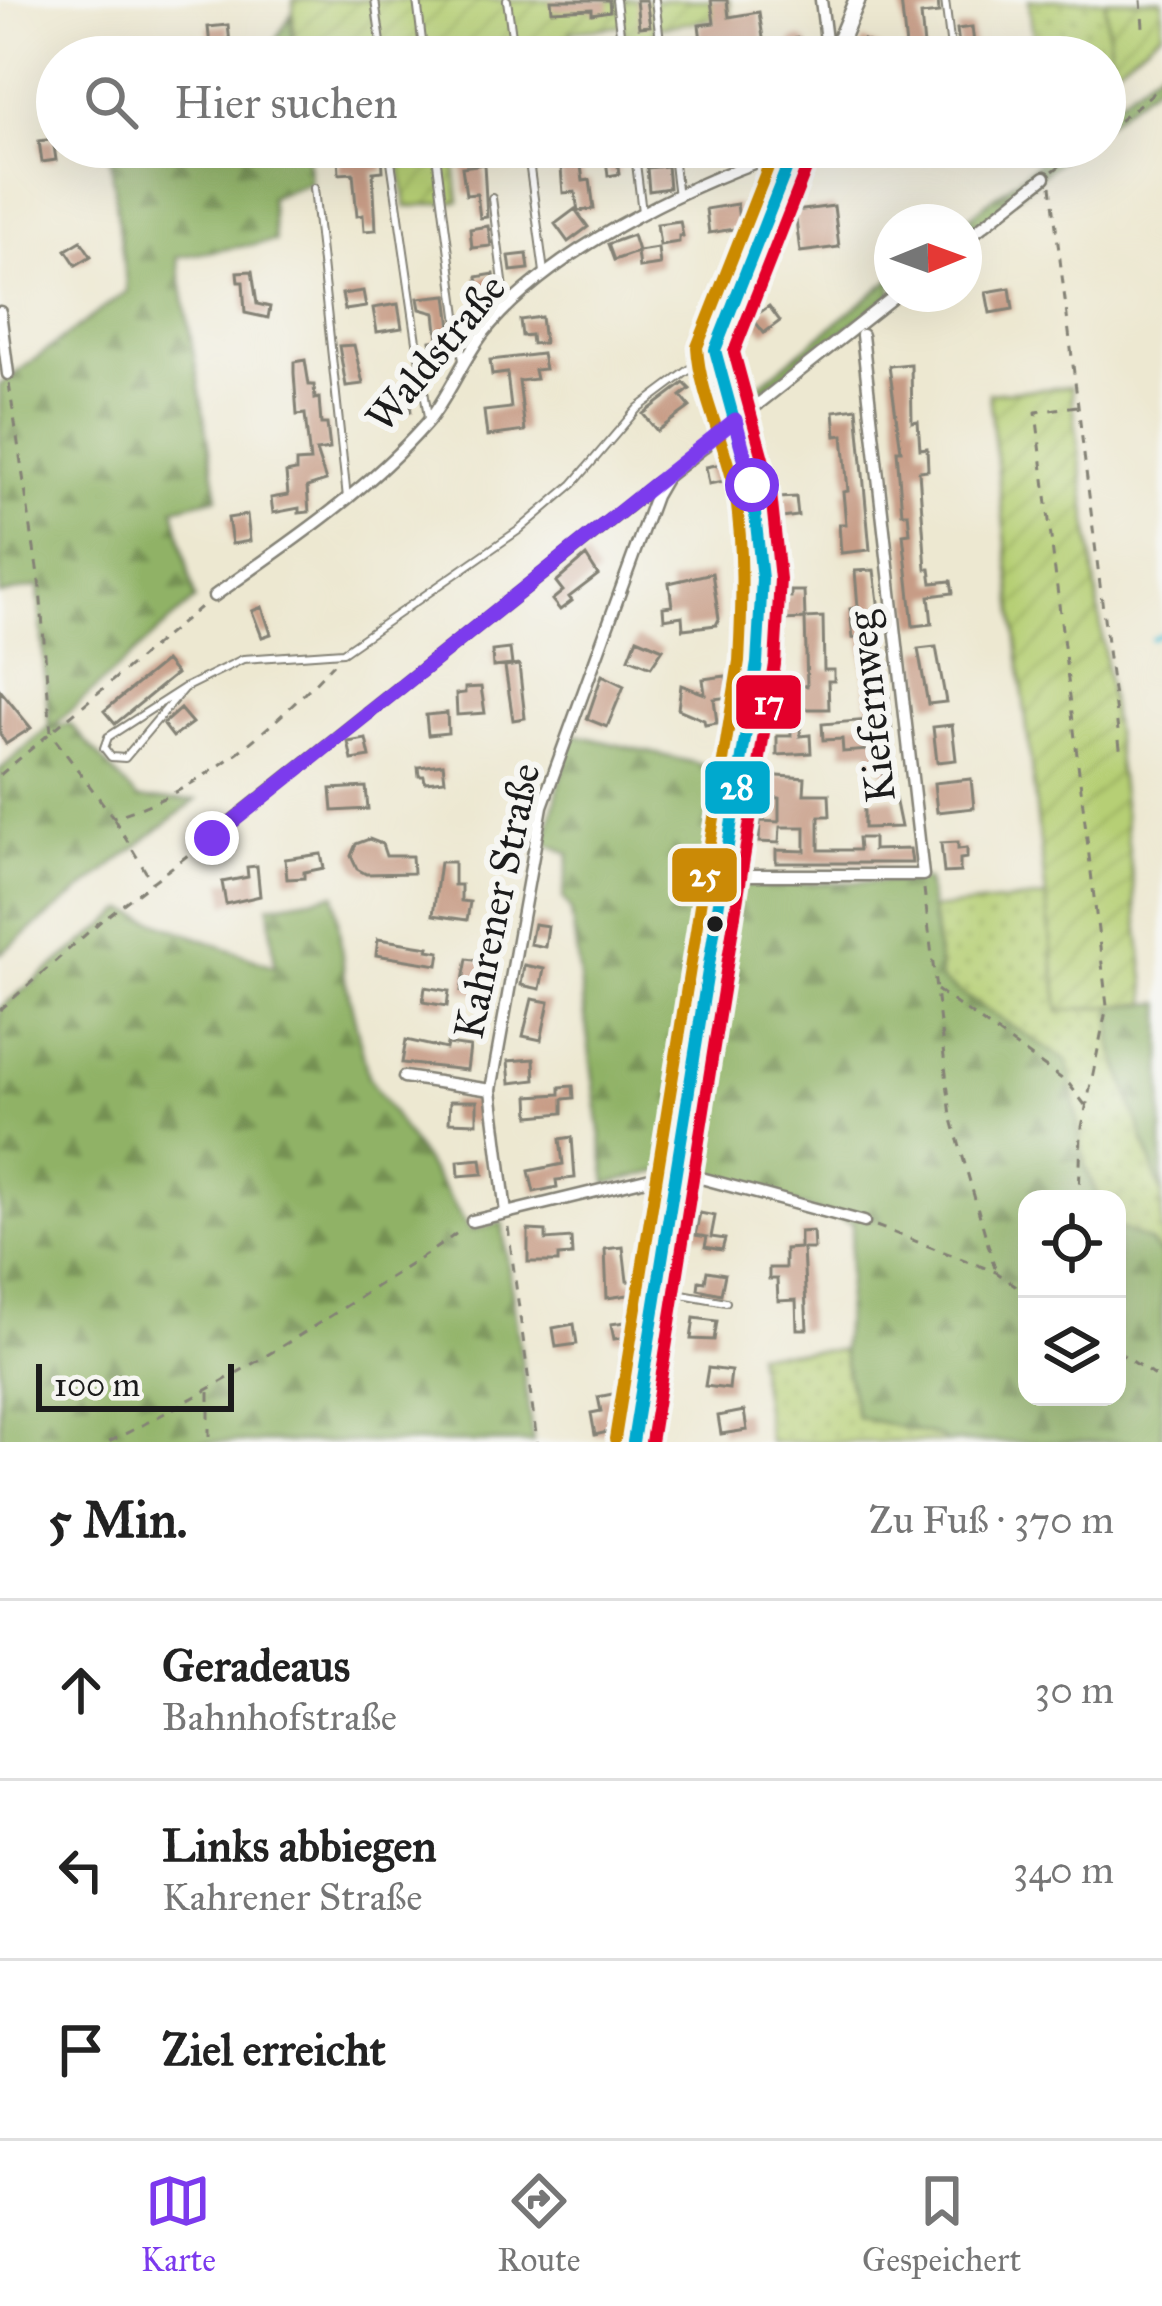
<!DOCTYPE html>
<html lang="de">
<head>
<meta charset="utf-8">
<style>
	body { margin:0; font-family:"IM FELL Great Primer",serif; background:#f2f2f2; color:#222 }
	.controls { position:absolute; right:36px; bottom:36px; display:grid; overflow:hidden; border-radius:24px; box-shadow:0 12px 48px #0002 }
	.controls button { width:108px; height:108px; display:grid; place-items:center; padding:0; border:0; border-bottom:3px solid #e0e0e0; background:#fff; color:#222; font:60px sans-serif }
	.compass { position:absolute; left:874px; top:204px; width:108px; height:108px; border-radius:50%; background:#fff; box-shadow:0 12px 48px #0002; rotate:89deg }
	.scale { position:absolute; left:36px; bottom:30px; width:198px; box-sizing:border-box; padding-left:12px; border:6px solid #1c1c1c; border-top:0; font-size:33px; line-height:42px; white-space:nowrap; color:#1c1c1c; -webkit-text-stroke:9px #f6f6f2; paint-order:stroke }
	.stop { position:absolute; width:36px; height:36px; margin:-27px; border:9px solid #7c3aed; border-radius:50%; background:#fff }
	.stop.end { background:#7c3aed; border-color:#fff; box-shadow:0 3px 12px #0008 }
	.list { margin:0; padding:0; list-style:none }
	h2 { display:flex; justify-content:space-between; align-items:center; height:156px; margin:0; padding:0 48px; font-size:51px }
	h2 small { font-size:39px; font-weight:400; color:#767676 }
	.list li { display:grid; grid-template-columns:78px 1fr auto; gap:36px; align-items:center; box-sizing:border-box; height:180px; padding:0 48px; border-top:3px solid #e0e0e0 }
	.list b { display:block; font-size:45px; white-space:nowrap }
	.list p { margin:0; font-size:39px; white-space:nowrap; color:#767676 }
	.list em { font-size:39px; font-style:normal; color:#767676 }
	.icon { flex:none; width:66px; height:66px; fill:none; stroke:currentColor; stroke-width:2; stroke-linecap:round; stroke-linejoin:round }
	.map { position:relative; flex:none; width:1162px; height:1442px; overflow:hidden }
	.search { position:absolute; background:#fff; box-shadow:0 12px 48px #0002; left:36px; right:36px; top:36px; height:132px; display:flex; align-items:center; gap:30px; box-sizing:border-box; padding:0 42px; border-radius:66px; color:#767676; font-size:45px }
	.sheet { height:696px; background:#fff }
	nav { display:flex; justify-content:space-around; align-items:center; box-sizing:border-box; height:168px; border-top:3px solid #e0e0e0; background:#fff; font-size:33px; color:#767676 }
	nav a { display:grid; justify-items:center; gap:6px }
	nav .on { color:#7c3aed }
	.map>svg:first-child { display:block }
</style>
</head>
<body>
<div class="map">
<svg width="1162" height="1442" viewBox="0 0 1162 1442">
	<defs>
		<pattern id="grass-dots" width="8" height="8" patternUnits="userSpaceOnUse" patternTransform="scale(3)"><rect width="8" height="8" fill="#b6cf74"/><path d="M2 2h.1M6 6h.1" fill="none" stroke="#9cb164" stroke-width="1.8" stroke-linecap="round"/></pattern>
		<pattern id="forest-firs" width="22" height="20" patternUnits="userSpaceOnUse" patternTransform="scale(3)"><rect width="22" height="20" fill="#90b266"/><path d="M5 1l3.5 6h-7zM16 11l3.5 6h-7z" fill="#759053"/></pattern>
		<pattern id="garden-furrows" width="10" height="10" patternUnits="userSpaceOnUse" patternTransform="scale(3)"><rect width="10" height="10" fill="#b6cf74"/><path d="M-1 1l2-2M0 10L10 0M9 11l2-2" fill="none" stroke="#9cb164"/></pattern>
	</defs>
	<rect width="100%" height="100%" fill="#f6f6f2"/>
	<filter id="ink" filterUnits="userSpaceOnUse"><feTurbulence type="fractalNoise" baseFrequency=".00833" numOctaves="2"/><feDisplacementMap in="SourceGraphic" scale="24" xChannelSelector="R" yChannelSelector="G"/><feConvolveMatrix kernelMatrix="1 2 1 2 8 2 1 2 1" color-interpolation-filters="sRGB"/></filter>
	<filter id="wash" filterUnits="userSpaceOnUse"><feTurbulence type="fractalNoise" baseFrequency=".004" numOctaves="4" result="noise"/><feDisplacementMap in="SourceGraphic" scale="48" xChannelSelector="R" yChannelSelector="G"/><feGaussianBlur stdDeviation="2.7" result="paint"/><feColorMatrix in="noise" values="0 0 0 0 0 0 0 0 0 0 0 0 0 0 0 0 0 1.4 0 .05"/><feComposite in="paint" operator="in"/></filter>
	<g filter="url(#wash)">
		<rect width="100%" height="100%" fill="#ede8d1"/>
		<path fill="url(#grass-dots)" stroke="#697648" stroke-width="3" d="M1029,0h76l7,70 -7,6v-19h-70z
			M1048,897l11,113 54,-4 -1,38 50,150v64l-12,-16 -33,-15v-28h-19l-14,-36 -17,-101 -126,-81 -9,-72z
			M842,1350l15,67 86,20 2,5h-176l-13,-89z"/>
		<path fill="url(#forest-firs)" stroke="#566741" stroke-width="3" d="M291,15l3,42h-34l10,-8z
			M1162,66v13l-57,45v-13z
			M109,147h197l4,36 -40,14 5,44 -98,16 41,240 -44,11 21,91 -145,130 19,-6 69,76 58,1 -196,154v-184l49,-44 -11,-140 -38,9v-210l127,-94z
			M1058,147h18l-112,92 -1,-17z
			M892,278v16l-129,97 -5,-5z
			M572,734l161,38 -62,397 -64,14 -36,-272 -8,-13 6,-45 -24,-10z
			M927,880l14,101 127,81 16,101 14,36h-71v198h90v-170l33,15 12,16v184h-217l-3,-5 -85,-20 -15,-67 11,-127 -168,-53 52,-284z
			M335,894l9,79 24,103 103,155 31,-9 31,220h-533v-434l125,-98 150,57 -6,-62z
			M1162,1003v191l-50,-150 1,-38z"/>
		<path fill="url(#garden-furrows)" stroke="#697648" stroke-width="3" d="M293,0h436l2,16 -77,12 3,29h-30l-4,-31 -52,5 3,26h-280z
			M1105,0h57v31l-50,39z
			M398,147h62l-7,2 6,52 -53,6z
			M1071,387l77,616 -89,8 -70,-618z"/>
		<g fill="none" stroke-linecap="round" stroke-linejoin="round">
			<path stroke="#58c1d5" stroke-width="4.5" d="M1152,639l10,-5"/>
		</g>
		<g id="blocks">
			<path fill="#c79c86" d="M551,0h58l1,11 -18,3v-5l-40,2z
				M636,0h10l4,26 -11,1z
				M711,0h16l2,17 30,-5 6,39 -62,5 -4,-31 15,-2z
				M901,0h37l1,13 -18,2 4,42h-18z
				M228,25l3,27 -20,2 -3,-27z
				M972,27l3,25 -15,2 -3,-25z
				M789 48a10 10 0 1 1 20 0a10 10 0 1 1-20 0Z
				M863,40l19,8 -4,9h-21z
				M53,139l3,21 -14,2 -3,-21z
				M616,149l3,25 -11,2 -3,-25z
				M382,152l1,19 -10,1 3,58 -12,1 -1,-16 -6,1 -4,-43 -14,1 -1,-18z
				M484,164l3,53 -7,1 -3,-24 -11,1 -4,-28z
				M581,166l2,15 7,-1 4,29 -16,2 -3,-19 -12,1 -2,-25z
				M667,166l2,22 -20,3 -2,-23z
				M737,204l3,24 -31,5 -3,-24z
				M834,206l5,41 -39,5 -5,-41z
				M575,209l13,18 -20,15 -13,-18z
				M680,221l3,15h-4v6l-19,3 -3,-21z
				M488,226l3,20 -19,2 -2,-19z
				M633,235l5,16 20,-3 2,17 -21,3 -2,-16 -23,8 -6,-16z
				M81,241l10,15 -15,9 -10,-15z
				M527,254l2,15 -18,2 -2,-15z
				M252,271l5,33 13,3 -2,11 -23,-5 -2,-31h-5l-1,-10z
				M494,274l3,19 -17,3 -3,-19z
				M1010,288l3,21 -23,4 -4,-21z
				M363,291l3,16 -21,3 -3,-16z
				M447,295l7,57 -22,2 -1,-13 7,-1 -3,-27 -15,-4 -2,-11z
				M398,304l4,24 -25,4 -4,-24z
				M769,306l11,15 -16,12 -12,-15z
				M541,317l3,26 -12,1 -1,-9 -9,1 -2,-16z
				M354,345l9,39 -17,2 -7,-40z
				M542,354l3,15 -11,1 2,9 -17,2 6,50 -38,5 -3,-25 27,-3 -4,-35 -15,2 -2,-15z
				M305,360l4,25h5l1,14 4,-1 2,26h6l3,25 -14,2 10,30 -19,6 2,25 -10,1v-5l-26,5 -2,-15 17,-3 -2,-22 10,-2v-9l14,-1 -5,-47 -8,1 -3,-42v-11z
				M911,364l1,58 6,-1 2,28 7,-1 1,22 -9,1 7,98h4l2,14 19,-2 2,12 -24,3 3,28 -19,2 -10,-92 7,-1 -2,-20h-6l-5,-63h4l-12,-84z
				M684,383l6,6 -9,7 9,11 -33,24 -14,-17z
				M408,385l3,27 -16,2 -3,-27z
				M857,408l13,142 -29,3 -2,-29h7l-3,-32 5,-1 -5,-56 -7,1 -2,-25z
				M721,464l3,17 -15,3 -3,-17z
				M796,497l2,19 -17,2 -2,-20z
				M247,515l3,26 -18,3 -4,-26z
				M586,556l12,19 -29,22 3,4 -12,9 -8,-10 11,-9 -7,-9z
				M874,570l14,113 7,92h-12l-1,-13 -10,1 -3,-13 -26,2 -1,-13 -19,1 -1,-16 47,-4 -8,-83 -8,1 -3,-29 8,-2 -3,-36z
				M712,573l7,46 -3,6 -33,4 -1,-13 -18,3 -1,-12 9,-1 -3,-23z
				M791,591h13l1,27 18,-1 1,53h10v11h-6l1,28h-28l-1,27 10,-1 1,18 -34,2v-19h14v-33l-10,-1v-12h4v-5l22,1 -2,-67 -24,1 -1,-23h11z
				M262,607l9,27 -9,3 -10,-26z
				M637,638l26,11 -12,18 -22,-9z
				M936,647l10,55 -18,2 -10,-55z
				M510,649l2,16 -19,2 -1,-16z
				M165,661l11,13 -61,50 -11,-13z
				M519,665l6,53 -12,2 -8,-53z
				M602,675l22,11 -17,41 -20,-8z
				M726,676l3,21 -15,2 3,24 -12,2 -1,-5 -26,-11 3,-24 24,9 -2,-15z
				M481,687l4,26 -28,2 -1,-21 9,-1v-5z
				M0,690l31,38 -25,16 -6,-10z
				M180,709l12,14 -19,14 -10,-13z
				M447,713l1,20 -20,2 -2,-20z
				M952,725l4,35 -19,2 -4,-35z
				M366,739l4,18 -18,3 -4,-18z
				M443,764l2,16 -20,2 -1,-6h-5l-1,-9z
				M764,775l41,3 -1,16h25l1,22h-11v34h40l-1,-12h15v12l37,-1 2,14h-136v-13l29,1v-24h-25l-1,16 -20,-1 1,-21 19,1v-24l-16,-1z
				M971,779l3,29 -37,4 -3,-29z
				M366,787l2,22 -35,2 -2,-22z
				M895,798l6,29 -37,1v-29z
				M369,839l13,5 4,12h26l1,17 -47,1 -9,-5 -6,-13 5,-12z
				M958,842v7l9,-1v10l-7,1v13l-16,1 -3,-30z
				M321,854l3,14 -20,4v6l-17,1 -2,-20z
				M440,862h14v23h7v16l9,1 -3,18 -34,-5z
				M257,866l3,30 -34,8 -4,-22 26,-5 -1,-10z
				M534,924l14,2 -3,21 -15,-3z
				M378,939l51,8 -1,3 12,2 -2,13 -62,-10z
				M467,959l20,3 -6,32 -20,-3z
				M524,965l20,4 -4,20 -19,-4z
				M425,987l24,4 -2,15 -24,-4z
				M532,999l17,3 -8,38 -18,-4z
				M406,1040l40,9 1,-5 23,3 -3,23 -65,-7z
				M534,1059l1,21 -25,3 -2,-22z
				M573,1086l1,12 -11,1v14l-33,3 -1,-20 31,-2v-7z
				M450,1101h27v22l-28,-1z
				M572,1137l3,41 -19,2 1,7 -23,5 -5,-21 34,-7 -3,-25z
				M481,1159l2,15 -24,2 -1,-15z
				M700,1213l15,3 -4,21 14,2 -3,11 -17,-3 2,-10 -12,-2z
				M528,1230l18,1v9l25,-2 1,17 -14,1v6h-30z
				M813,1231l1,18h-11l4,80h-10l-1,-29 -18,1 -1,-22h-8v-11h16v-19l15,-1v-16z
				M623,1247l4,34 13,1 2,11 -35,5 -2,-49z
				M707,1271l18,3 -4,20 -23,-5 1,-8 6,1z
				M694,1318l23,3 -3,19 -23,-1z
				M632,1321l2,15 -20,3 -3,-15z
				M574,1324l3,20 -21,3 -3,-19z
				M708,1368l23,3 -2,18 -24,-3z
				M617,1393l3,36 -25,6 -4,-22 10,-2 -3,-14z
				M744,1411l3,19 -26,4 -3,-18z"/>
		</g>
	</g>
	<g filter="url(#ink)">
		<use href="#blocks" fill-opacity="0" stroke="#848276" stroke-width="3"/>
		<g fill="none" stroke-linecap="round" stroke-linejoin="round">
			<g stroke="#848276" stroke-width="10">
				<path id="service" d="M375,0l8,57
					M417,0l7,57
					M507,0l8,57
					M616,0l7,57
					M655,0l7,57
					M945,0l7,57
					M389,147l39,271
					M435,147l28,214
					M527,147l17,125
					M634,147l8,65
					M672,147l6,50
					M314,188l33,310
					M492,198l14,106
					M184,688l-59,70 -14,-1 -7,-9 4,-11 76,-49 59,-29 100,-7 176,-122 54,-46 65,-76 75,-56
					M660,1290l66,12"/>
			</g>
			<g stroke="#848276" stroke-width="15">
				<path id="minor" d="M821,0l7,57
					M964,241l81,-64
					M0,312l8,62
					M214,596c75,-53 151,-103 212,-172 23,-27 36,-64 58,-92 65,-80 199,-145 294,-178l12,5
					M211,838l447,-356
					M725,875h198l-61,-540
					M404,1077l87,13
					M675,1171l189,51
					M675,1172l-169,41 -15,-123 51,-284 113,-310 11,-19 231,-183
					M472,1221l34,-8"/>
			</g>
			<g stroke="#848276" stroke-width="20">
				<path id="secondary" d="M833,57l24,-57
					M633,1442l124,-779 5,-84 -10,-93 -34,-117 -3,-19 80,-203"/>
			</g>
			<path stroke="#848276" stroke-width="3" stroke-dasharray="9 9" stroke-linecap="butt" d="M1141,0l2,27
				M1105,132l57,-46
				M1053,171l32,-24
				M1051,186l70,570
				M9,384l31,204 11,146 62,83c88,-25 158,-87 220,-153
				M1077,406l-41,6 71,594 -26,126 -2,67
				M0,775l205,-172
				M114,819l38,63
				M924,889l27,227 45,156
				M937,990l132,94 16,21
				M0,1010l102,-90 98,-74
				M876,1226l120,46 31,21
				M508,1227l29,215
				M1117,1351l45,30
				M209,1392v50
				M109,1442c92,-46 180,-98 266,-155 29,-19 59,-36 86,-57"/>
			<use href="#service" stroke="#fff" stroke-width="6"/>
			<use href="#minor" stroke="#fff" stroke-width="10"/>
			<use href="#secondary" stroke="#fff" stroke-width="15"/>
			<g stroke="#f6f6f2" stroke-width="21">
				<path id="bus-1" d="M633,1442l124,-779 5,-84 -10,-93 -37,-136 80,-203"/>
			</g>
			<g stroke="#f6f6f2" stroke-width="21">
				<path id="bus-2" d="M651,1442l124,-778 5,-85 -10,-95 -36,-132 78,-198"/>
			</g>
			<g stroke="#f6f6f2" stroke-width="21">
				<path id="bus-3" d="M615,1439l124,-778c3,-57 5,-112 -4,-169 -9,-49 -35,-95 -38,-145l79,-200"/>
			</g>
			<use href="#bus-1" stroke="#00a9ce" stroke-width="12"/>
			<use href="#bus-2" stroke="#e4002b" stroke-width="12"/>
			<use href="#bus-3" stroke="#cb8a06" stroke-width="12"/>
		</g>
	</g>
	<g fill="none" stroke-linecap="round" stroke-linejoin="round" filter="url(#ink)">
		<path stroke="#7c3aed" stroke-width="15" d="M212,838l523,-418 17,65"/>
	</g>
	<circle fill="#1c1c1c" stroke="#f6f6f2" stroke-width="4.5" cx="715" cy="924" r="10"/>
	<g text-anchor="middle" stroke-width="12" stroke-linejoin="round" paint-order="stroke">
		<g font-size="42" fill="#1c1c1c" stroke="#f6f6f2">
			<text transform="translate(435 352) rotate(-50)" y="15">Waldstraße</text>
			<text transform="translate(870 707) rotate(-96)" y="15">Kiefernweg</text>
			<text transform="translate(496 901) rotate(-78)" y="15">Kahrener Straße</text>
		</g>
	</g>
	<g stroke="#f6f6f2" stroke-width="4.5">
		<rect x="734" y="673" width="69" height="58" rx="12" fill="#e4002b"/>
		<rect x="703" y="759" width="69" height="57" rx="12" fill="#00a9ce"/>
		<rect x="670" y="846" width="69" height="58" rx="12" fill="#cb8a06"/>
	</g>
	<g font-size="33" text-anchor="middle" font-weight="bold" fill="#fff">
		<text x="769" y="714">17</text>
		<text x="737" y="799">28</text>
		<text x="705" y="886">25</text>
	</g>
</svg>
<div class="controls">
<button><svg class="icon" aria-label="locate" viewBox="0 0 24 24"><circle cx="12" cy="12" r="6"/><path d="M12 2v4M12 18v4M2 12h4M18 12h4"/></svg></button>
<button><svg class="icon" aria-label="layers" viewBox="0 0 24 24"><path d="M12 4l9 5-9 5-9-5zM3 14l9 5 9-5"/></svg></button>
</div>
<svg class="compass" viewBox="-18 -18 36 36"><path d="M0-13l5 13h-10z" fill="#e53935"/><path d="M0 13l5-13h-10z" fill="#767676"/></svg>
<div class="scale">100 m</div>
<div class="stop" style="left:752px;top:485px"></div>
<div class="stop end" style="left:212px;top:838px"></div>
<div class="search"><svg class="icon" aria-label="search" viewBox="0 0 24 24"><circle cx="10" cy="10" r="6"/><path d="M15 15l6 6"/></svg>Hier suchen</div>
</div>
<section class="sheet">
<h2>5 Min.<small>Zu Fuß · 370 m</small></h2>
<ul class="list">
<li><svg class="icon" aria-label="ahead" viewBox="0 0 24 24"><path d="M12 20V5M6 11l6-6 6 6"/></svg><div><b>Geradeaus</b><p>Bahnhofstraße</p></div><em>30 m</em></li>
<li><svg class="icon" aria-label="left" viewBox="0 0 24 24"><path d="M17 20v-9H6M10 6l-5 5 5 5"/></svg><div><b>Links abbiegen</b><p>Kahrener Straße</p></div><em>340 m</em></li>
<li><svg class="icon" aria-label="arrive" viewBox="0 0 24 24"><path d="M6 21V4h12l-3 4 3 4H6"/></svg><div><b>Ziel erreicht</b></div></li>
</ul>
</section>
<nav>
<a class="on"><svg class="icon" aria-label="map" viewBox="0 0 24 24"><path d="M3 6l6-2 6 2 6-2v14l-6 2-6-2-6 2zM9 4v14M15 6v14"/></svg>Karte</a>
<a><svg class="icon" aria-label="directions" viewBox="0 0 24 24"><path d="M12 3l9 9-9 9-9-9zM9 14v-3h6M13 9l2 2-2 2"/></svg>Route</a>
<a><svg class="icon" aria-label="saved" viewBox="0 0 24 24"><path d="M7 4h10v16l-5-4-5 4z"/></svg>Gespeichert</a>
</nav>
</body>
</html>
